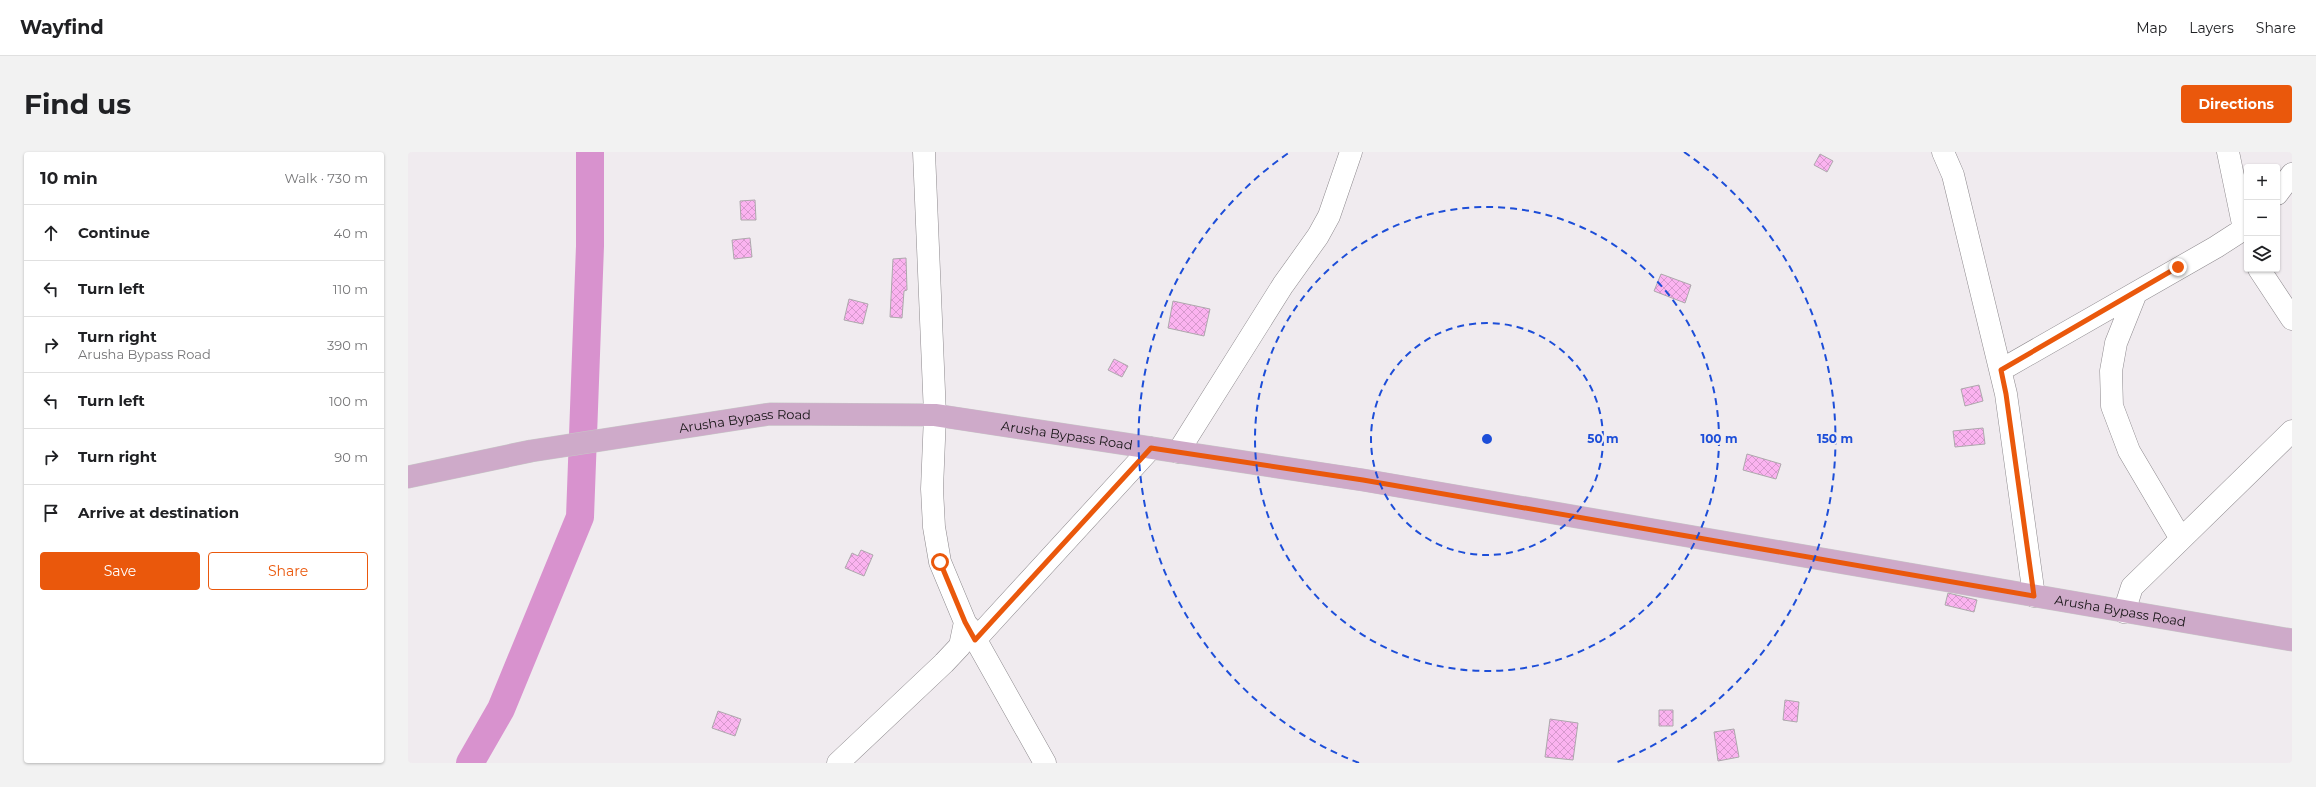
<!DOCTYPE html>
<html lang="en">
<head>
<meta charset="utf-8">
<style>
	body { margin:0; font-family:Montserrat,sans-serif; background:#f2f2f2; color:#202124 }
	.controls { position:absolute; right:12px; top:12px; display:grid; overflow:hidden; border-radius:4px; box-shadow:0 1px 3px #0004 }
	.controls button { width:36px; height:36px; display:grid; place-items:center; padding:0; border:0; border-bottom:1px solid #e0e0e0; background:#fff; color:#202124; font:20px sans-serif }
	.stop { position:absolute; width:12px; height:12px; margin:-9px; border:3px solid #ea580c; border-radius:50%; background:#fff }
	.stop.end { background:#ea580c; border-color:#fff; box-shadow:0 1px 4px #0008 }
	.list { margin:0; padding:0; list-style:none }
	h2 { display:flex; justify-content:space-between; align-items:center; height:52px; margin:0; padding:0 16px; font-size:17px }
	h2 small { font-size:13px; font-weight:400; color:#757577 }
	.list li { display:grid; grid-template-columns:26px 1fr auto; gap:12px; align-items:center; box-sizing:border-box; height:56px; padding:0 16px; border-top:1px solid #e0e0e0 }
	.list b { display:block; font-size:15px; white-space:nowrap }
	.list p { margin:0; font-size:13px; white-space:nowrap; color:#757577 }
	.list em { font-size:13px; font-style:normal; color:#757577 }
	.actions { display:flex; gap:8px; padding:12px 16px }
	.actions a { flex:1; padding:9px 0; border:1px solid #ea580c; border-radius:4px; text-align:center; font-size:14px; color:#ea580c }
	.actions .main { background:#ea580c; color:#fff }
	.icon { flex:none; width:22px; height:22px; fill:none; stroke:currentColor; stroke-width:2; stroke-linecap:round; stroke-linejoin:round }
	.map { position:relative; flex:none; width:1884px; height:611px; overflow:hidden; border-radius:4px }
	header { display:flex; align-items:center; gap:24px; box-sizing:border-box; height:56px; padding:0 20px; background:#fff; border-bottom:1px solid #e0e0e0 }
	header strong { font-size:19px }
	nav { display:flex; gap:22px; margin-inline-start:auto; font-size:14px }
	.intro { display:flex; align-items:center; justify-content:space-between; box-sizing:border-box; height:96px; padding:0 24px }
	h1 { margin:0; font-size:28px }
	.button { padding:10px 18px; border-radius:4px; background:#ea580c; color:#fff; font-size:14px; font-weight:700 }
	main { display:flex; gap:24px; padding:0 24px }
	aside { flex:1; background:#fff; border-radius:4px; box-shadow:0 1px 3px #0004 }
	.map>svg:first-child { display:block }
</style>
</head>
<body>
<header>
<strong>Wayfind</strong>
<nav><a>Map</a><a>Layers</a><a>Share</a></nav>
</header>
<div class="intro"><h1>Find us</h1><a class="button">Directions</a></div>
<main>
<aside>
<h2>10 min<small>Walk · 730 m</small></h2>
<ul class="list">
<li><svg class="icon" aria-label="ahead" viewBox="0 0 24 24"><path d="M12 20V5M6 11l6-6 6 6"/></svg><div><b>Continue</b></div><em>40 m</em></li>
<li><svg class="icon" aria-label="left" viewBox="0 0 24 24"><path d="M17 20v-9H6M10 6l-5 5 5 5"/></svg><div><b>Turn left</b></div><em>110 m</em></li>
<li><svg class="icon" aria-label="right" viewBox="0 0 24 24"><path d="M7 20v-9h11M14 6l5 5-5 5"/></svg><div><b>Turn right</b><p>Arusha Bypass Road</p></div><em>390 m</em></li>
<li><svg class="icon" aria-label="left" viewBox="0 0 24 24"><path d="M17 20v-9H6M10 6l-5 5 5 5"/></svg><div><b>Turn left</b></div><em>100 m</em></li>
<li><svg class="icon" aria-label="right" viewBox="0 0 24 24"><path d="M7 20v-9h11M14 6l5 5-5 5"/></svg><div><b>Turn right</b></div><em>90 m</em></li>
<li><svg class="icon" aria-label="arrive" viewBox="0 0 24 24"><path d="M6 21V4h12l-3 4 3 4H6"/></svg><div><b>Arrive at destination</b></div></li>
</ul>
<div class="actions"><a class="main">Save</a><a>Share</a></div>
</aside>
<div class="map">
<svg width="1884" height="611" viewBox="0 0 1884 611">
	<defs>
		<pattern id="building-cross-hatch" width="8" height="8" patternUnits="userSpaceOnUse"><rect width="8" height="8" fill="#fbb3f0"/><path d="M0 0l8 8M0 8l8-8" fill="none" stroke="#d699cd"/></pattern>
	</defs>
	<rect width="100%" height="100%" fill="#f0ebef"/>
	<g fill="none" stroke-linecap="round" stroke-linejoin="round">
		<path stroke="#d892ce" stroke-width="28" d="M62,611l31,-54 79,-192 10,-271v-94"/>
	</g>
	<path fill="url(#building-cross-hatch)" stroke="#ada8ac" d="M1412,2l13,7 -6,11 -13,-7z
		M347,48l1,20h-15l-1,-19z
		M342,86l2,19 -18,2 -2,-19z
		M498,106l1,32 -3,1 -2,27 -12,-1 3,-58z
		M1253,122l30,11 -6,18 -31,-12z
		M441,147l19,5 -5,20 -19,-4z
		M765,149l37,8 -6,27 -36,-8z
		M706,207l14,7 -6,11 -14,-7z
		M1571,233l4,16 -18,5 -4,-17z
		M1575,276l2,16 -30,3 -2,-16z
		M1339,302l34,10 -5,15 -33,-9z
		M453,398l12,5 -9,21 -19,-8 7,-15 6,3z
		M1540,441l29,7 -3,12 -29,-7z
		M1377,548l14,2 -2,20 -14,-2z
		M1251,558h14v16h-14z
		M310,559l23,8 -6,17 -23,-8z
		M1142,567l28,4 -5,37 -28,-3z
		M1326,577l5,28 -21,4 -4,-29z"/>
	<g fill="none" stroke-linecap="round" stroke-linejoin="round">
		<g stroke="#8d898d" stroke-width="23">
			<path id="minor" d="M1535,0l10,23 53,219 28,202
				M1820,0l16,77
				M1869,42l15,-20
				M1851,117l33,50
				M1728,141l-20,50 -5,28 1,35 17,45 52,88
				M1593,218l215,-123 31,-20
				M770,300l105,-167 35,-49 11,-20 22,-64
				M1716,460l8,-25 160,-156
				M560,474l77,137
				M567,488l176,-192
				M430,611l106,-100 16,-17 5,-24 -25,-60 -6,-35 -2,-38 3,-74 -11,-263"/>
		</g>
		<g stroke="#c7c7c7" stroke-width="23">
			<g id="major">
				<path id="s1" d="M0,325l123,-26 239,-37 165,1 428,65 929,160"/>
			</g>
		</g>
		<use href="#minor" stroke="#fff" stroke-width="22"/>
		<use href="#major" stroke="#ceaac9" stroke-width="22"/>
	</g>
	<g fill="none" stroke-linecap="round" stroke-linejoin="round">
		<path stroke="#ea580c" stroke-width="5" d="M532,410l25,60 10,18 176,-192 212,32 671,116 -28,-202 -5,-24 177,-103"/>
	</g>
	<g fill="none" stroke="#1d4ed8" stroke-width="2" stroke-dasharray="7 5">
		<circle cx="1079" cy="287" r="116"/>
		<circle cx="1079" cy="287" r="232"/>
		<path d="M951 611A348 348 0 0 1 882 0M1276 0A348 348 0 0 1 1207 611"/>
	</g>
	<g text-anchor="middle" stroke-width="4" stroke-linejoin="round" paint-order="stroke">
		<g font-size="13" fill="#171516" stroke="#f0ebef">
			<text dy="5" stroke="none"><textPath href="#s1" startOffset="342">Arusha Bypass Road</textPath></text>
			<text dy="5" stroke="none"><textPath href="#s1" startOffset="666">Arusha Bypass Road</textPath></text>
			<text dy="5" stroke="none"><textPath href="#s1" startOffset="1734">Arusha Bypass Road</textPath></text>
		</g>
	</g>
	<circle cx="1079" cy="287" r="6" fill="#1d4ed8" stroke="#f0ebef" stroke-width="2"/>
	<g font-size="12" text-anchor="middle" font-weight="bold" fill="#1d4ed8" stroke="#f0ebef" stroke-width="4" stroke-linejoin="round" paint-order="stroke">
		<text x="1195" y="291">50 m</text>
		<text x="1311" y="291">100 m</text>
		<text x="1427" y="291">150 m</text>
	</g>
</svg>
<div class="controls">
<button>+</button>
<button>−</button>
<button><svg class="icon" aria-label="layers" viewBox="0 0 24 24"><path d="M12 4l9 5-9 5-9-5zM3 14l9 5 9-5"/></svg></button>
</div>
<div class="stop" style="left:532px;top:410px"></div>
<div class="stop end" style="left:1770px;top:115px"></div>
</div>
</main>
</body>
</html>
